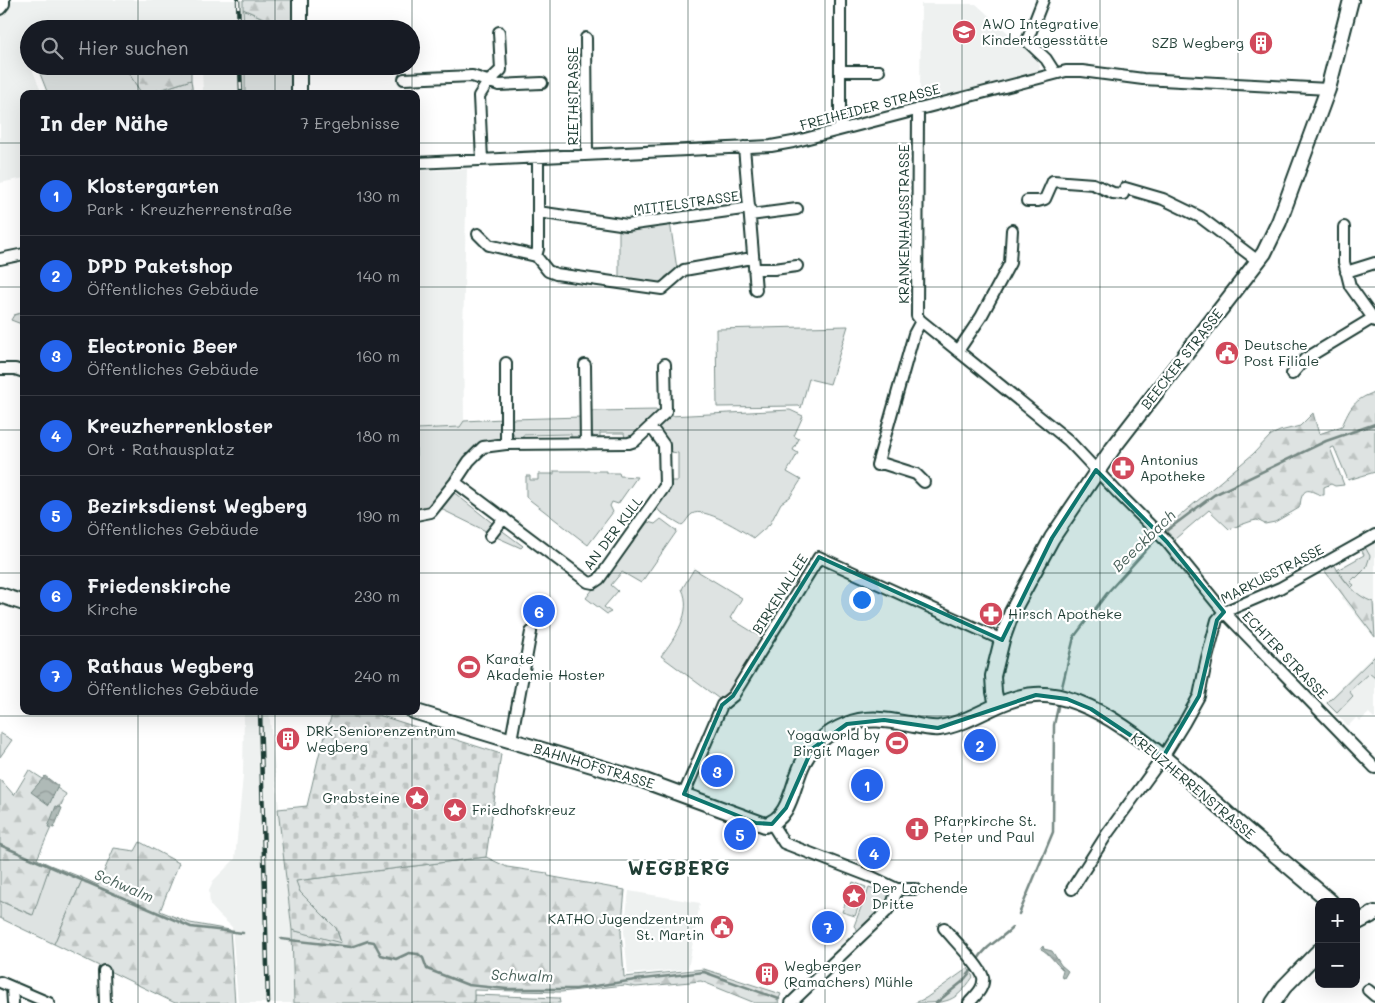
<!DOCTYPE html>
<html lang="de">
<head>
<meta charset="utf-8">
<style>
	body { margin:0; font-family:Mali,sans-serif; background:#242831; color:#f1f3f6 }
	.controls { position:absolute; right:15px; bottom:15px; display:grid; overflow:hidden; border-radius:10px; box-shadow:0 5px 20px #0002 }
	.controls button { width:45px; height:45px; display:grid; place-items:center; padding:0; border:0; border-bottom:1px solid #363941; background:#171b24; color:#f1f3f6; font:25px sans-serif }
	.you { position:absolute; left:861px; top:599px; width:18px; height:18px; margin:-12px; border:4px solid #fff; border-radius:50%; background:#1a73e8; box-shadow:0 0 0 8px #1a73e833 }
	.badge { display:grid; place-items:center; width:32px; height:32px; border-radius:50%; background:#2563eb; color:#fff; font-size:16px; font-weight:700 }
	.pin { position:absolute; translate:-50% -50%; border:2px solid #fff; box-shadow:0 1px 5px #0006 }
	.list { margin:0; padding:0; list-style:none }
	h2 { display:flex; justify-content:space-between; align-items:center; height:65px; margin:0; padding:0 20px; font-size:21px }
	h2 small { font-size:16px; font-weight:400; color:#9ea1a6 }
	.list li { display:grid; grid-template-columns:32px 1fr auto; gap:15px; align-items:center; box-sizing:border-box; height:80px; padding:0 20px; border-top:1px solid #363941 }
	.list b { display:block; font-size:19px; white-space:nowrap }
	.list p { margin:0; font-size:16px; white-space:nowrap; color:#9ea1a6 }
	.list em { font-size:16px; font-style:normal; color:#9ea1a6 }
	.icon { flex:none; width:28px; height:28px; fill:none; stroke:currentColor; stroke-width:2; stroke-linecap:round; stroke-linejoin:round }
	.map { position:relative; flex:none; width:1375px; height:1003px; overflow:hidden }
	.search { position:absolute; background:#171b24; box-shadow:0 5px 20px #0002; left:20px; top:20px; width:400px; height:55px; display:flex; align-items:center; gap:12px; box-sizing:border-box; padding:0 18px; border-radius:28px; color:#9ea1a6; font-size:19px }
	.panel { position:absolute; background:#171b24; box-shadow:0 5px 20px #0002; left:20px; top:90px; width:400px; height:625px; border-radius:10px }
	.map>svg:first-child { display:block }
</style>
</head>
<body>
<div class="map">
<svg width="1375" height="1003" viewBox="0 0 1375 1003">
	<defs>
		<pattern id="forest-firs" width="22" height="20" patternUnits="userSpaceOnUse" patternTransform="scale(1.25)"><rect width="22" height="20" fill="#dee3e2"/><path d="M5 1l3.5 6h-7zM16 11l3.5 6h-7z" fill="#bec4c2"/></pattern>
		<pattern id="cemetery-stones" width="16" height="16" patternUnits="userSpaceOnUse" patternTransform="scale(1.25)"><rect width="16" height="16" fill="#dee3e2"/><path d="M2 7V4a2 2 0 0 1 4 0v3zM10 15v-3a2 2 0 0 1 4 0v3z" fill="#bec4c2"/></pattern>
		<pattern id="water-waves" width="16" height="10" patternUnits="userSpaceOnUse" patternTransform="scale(1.25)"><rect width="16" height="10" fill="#afbab7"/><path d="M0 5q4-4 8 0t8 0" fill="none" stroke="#8e9896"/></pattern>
	</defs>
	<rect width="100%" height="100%" fill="#fff"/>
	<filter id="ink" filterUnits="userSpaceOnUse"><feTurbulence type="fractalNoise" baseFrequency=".02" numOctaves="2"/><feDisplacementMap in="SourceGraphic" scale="10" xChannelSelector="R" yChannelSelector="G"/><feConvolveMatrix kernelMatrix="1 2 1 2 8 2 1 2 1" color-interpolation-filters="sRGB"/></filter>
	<g filter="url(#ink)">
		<path fill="#eef1f0" d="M0,0h291v29h-262v20l-4,2 4,10v5h2l11,28h-18v84l-24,5z
			M921,4h55l62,56 2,6 -1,5 -103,28 -4,-10 -12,3z
			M202,66h90v28h-89z
			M467,169l-4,165 1,87 -4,6 -44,2v-258z
			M1374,542l1,2v94l-33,-40 1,-2 -19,-26 10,-6 3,6 27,-15 -3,-6z
			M1375,654v65l-6,-6 -9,8 -3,-4 -9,9 -23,-23z
			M244,711h25l24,235 1,57h-56l-6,-76 -12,-11 -10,-11 -1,-15 4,-9 22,-22 8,-83z
			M629,891l71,12 -12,66 -60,5 -4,-43z"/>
		<path fill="#dee3e2" stroke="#7e908b" d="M243,9l45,20h-44z
			M37,66h87l18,28h-94z
			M245,66h48v28h-48z
			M191,80l2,14h-46z
			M670,222l7,47 -12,8 -4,8 -42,-5v-51z
			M24,312v13l-13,-5 3,-5z
			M848,326l-18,58 -21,-5 -8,29 -2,-2 -82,1 -1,-78z
			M660,410l-26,28 -9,1 -1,-6h-24v8l-10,-8v-22z
			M790,410l13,6 -9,20 5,3 -6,11 5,3 -11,19 14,8 -11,17 -9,6 -11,21 -16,14c-12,-7 -50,-32 -62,-24 -4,2 -6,9 -10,11l-22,-13 -3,-4 14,-22v-5h7v-28l-7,-1 -4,-12 -8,-8 1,-9 9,-7z
			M581,417l1,15 -3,6 -8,3v-7l-48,1v6c-12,0 -11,-13 -11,-22z
			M503,419l-2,20c-8,5 -17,3 -25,8l-41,53 -6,5 -13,5v-81l44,-2 4,-6z
			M554,471h53v2h12l1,3 17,1 -19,27 -6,-2 -2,4 3,6 -25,33 -62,-48v-21h4v4h8v-6h16z
			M452,491l44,35 -6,7 -47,-23 -1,-4z
			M661,519l16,12 -36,52 -19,-11 -11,13 7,6 -14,16 7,5 -4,2 -21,-16 7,-9 8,-4 47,-63 7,2z
			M500,529l23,17 -2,2 -27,-12z
			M1365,547l5,9 -4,12 -10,10 -1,-1 -5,5 4,3 -3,3 -14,-18 27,-15 -3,-6z
			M694,569l48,29 -12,20 31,19 3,-2 -42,66 -61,-45c14,-18 32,-44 21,-67z
			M1375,656v22l-6,-5 -20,18 4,5 -16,17 -10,-10z
			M50,865l33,13 -29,66 -54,-26v-17l32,14z
			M853,882l13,5 -11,29 -13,-4z
			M869,887l23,8 -3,7 -30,30 -5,-6 9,-24h2z
			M968,968l5,9c-18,26 -26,26 -58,26l11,-5z
			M474,995l85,3 1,5h-86z"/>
		<path fill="url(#forest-firs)" stroke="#7e908b" d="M243,0h49l1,29h-5l-45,-20z
			M124,66h67v14l-44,14h-5z
			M1375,392v80l-27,8 -14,-33 -4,1 14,37 -9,1 -4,-2 -7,3v8c-8,1 -17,-11 -22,1 -2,4 -1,8 -3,12l-24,14 -10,2 -8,-4 -5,1 -23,8 -20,-19 -34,29 -11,-10 89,-75 18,-19 9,-4 20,-5 13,-13 6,21 23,-8c9,-20 12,-26 33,-34z
			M1334,564c9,17 22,32 39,38l2,35 -51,-67z
			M0,733l12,7 -12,17z
			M29,770l37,24 -29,65 13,6 -17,50 -33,-14v-122l14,16z
			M140,842l39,21 -19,48 30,12 40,7 5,73h-60l-121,-59 29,-66 15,7 16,-37 21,3z
			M486,857l21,10 40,6 1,3 77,14 -4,42 3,45 80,-8 77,25 -3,7 1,2h-24l-54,-22 -65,6 -11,-2 -64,7 -87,-2v13h-180l-2,-73 49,12 -5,-14 -36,-36 -5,-11z"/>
		<path fill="url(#cemetery-stones)" stroke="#7e908b" d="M333,711h33l135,43 -15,103 -190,24 4,11 36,36 5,15 -49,-13 -14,-121 29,-3 12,-51z"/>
		<path fill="url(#water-waves)" stroke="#758883" d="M45,776l13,10 -9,19 -18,-13z
			M56,806l6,2 -8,20 -6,-1z
			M1043,946l1,3 8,2 9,14 7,6 -4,7 -3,-1 2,-7c-8,-7 -14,-17 -22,-21z"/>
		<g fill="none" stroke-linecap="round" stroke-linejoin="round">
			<path stroke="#758883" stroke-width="2.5" d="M1162,534l52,-39 112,-54 49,-17
				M1062,687l12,-50 34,-45 50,-55
				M0,845l191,82 52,6
				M1019,914l34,-82 1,-107 4,-18
				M281,939l70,8 17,-6 6,1 7,13 15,4 13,-6 9,1 5,4 4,11 41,16 39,4h69l59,-9 69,-8 75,27
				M977,961c8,-15 23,-21 35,-33
				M936,1003l26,-21 10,-12"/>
			<g stroke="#1f3d34" stroke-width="14">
				<path id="street" d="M1043,0l-16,41 19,18 9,14
					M0,9l4,-5v-4
					M586,38l1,116
					M840,71h39
					M404,79l68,-3 27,9 43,-2
					M918,109l-1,207 4,5 147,119 49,52 50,50 57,70 151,156
					M840,129v-129
					M744,147l12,143
					M538,157v92l-2,7 12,15 8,3 106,15 22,-19 68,-12
					M482,160l-3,-64 9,-14 13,-12 -2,-38
					M416,163l355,-17 22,-4 273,-71h16l61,8 185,10
					M1027,201h11l7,-2 8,-18 40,3 20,9 10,1 2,-6 38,11 37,18 58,44
					M538,212l89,13 123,-17
					M750,215l47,-6
					M1344,227v35l6,24 25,35
					M478,234l11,11 47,11
					M0,259l24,-5
					M754,269h20l23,-3
					M1346,272l29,-9
					M958,351l23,-34 29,-54 2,-33
					M506,363v81
					M585,365l1,79
					M1,369h14l9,3
					M1292,374l13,-15 68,-41
					M878,462l38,12 8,8
					M877,465l37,-131 7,-13
					M455,482l133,100 5,1 6,-4 66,-93 -1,-41 -13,-18
					M416,515l15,-3 24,-30 14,-21 14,-14 23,-3 123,-1 6,-2 31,-29 -1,-48
					M490,536l14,-18
					M511,740l20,-108
					M684,794l38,-89 11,-9 86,-139 183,83
					M772,824l12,19 88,34 25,12h18
					M1072,889l35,-55 56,-77 21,-34 15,-27 8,-38 10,-38 7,-8 56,-24 95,-53
					M944,928c8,10 36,38 39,49 2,11 -8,19 -14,26
					M104,971l1,32
					M0,982l49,21
					M12,988l1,15
					M1368,990l7,6
					M791,1003l95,-91 7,-10 4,-13"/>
			</g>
			<g stroke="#1f3d34" stroke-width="18">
				<path id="secondary" d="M300,29v-29
					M299,66v28
					M0,595l24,8
					M997,705l-3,-13 -1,-16 9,-36 10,-28 40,-74 61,-90 151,-195 15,-31 49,-133 23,-89
					M413,711l232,70 120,44c27,-6 27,-43 39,-64 9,-17 25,-29 42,-36 21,-9 42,-5 63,-1 10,2 20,5 30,4 34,-5 61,-31 96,-33 67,-4 147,80 195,121 33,29 67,57 101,86
					M1356,923l19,-10
					M1273,1003l11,-16 35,-36"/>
			</g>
			<use href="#street" stroke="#fff" stroke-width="10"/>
			<use href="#secondary" stroke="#fff" stroke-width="14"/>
			<g stroke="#1f3d34" stroke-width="4.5">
				<path id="rail" d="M238,0l1,29
					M240,66l1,28
					M260,711l8,292"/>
			</g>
			<use href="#rail" stroke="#fff" stroke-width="2.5" stroke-dasharray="8" stroke-linecap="butt"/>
		</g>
	</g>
	<path fill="#0f766e" fill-opacity="0.2" stroke="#0f766e" stroke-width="4" stroke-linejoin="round" d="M1096,470l71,72 57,70 -7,8 -18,76 -36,61 -72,-48 -24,-10 -31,-4 -98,33 -54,-8 -37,4 -35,25 -26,59 -14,16 -16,-1 -72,-29 38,-89 11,-9 86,-139 183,83 50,-102z"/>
	<path fill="none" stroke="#1f3d34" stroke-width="1" stroke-opacity="0.55" d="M138,0v29M275,0v29M412,0v94M550,0v1003M688,0v1003M825,0v1003M962,0v1003M1100,0v1003M1238,0v1003M138,66v28M275,66v28M0,143h24M416,143h959M0,287h24M416,287h959M0,430h24M416,430h959M0,573h24M416,573h959M138,711v292M275,711v292M412,711v292M0,716h1375M0,860h1375"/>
	<defs>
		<g id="school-disc" transform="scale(1.25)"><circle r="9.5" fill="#d1495b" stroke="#fff"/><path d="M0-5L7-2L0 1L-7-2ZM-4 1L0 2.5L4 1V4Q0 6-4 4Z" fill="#fff"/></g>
		<g id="building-disc" transform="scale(1.25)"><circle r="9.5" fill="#d1495b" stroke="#fff"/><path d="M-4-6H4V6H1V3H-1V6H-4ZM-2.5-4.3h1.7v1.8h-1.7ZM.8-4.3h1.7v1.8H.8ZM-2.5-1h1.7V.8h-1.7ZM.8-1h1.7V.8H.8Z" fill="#fff"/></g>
		<g id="civic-disc" transform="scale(1.25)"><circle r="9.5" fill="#d1495b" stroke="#fff"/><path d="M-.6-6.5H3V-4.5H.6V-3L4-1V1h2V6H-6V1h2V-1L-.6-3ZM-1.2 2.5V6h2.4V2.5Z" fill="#fff"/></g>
		<g id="pharmacy-disc" transform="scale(1.25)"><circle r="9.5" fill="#d1495b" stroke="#fff"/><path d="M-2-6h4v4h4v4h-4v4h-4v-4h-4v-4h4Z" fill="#fff"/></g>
		<g id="stadium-disc" transform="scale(1.25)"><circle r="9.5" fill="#d1495b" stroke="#fff"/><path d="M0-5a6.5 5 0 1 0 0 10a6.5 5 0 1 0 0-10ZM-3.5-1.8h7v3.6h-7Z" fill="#fff"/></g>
		<g id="sight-disc" transform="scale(1.25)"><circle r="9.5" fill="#d1495b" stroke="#fff"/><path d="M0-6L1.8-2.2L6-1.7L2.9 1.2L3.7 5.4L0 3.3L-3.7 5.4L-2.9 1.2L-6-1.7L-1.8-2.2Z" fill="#fff"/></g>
		<g id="church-disc" transform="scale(1.25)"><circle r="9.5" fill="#d1495b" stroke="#fff"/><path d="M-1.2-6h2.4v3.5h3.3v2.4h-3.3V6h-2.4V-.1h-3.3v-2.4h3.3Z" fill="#fff"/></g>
	</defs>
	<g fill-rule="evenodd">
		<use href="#school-disc" x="964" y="32"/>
		<use href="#building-disc" x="1261" y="43"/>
		<use href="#civic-disc" x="1227" y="353"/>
		<use href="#pharmacy-disc" x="1123" y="468"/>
		<use href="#pharmacy-disc" x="991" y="614"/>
		<use href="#stadium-disc" x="469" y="667"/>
		<use href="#building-disc" x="288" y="739"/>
		<use href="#stadium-disc" x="897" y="743"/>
		<use href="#sight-disc" x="417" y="798"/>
		<use href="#sight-disc" x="455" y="810"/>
		<use href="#church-disc" x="917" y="829"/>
		<use href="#sight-disc" x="854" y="896"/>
		<use href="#civic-disc" x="722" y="927"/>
		<use href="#building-disc" x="767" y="974"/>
	</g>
	<g text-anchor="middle" stroke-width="4.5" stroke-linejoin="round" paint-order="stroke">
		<g font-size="14" fill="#1f3d34" stroke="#fff" text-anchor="start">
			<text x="982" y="29">AWO Integrative<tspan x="982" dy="16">Kindertagesstätte</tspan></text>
			<text x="1244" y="48" text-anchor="end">SZB Wegberg</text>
			<text x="1244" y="350">Deutsche<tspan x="1244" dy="16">Post Filiale</tspan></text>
			<text x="1140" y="465">Antonius<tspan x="1140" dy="16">Apotheke</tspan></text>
			<text x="1008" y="619">Hirsch Apotheke</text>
			<text x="486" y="664">Karate<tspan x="486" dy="16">Akademie Hoster</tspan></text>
			<text x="306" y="736">DRK-Seniorenzentrum<tspan x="306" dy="16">Wegberg</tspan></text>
			<text x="880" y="740" text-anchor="end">Yogaworld by<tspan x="880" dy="16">Birgit Mager</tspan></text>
			<text x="400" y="803" text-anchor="end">Grabsteine</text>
			<text x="472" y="815">Friedhofskreuz</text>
			<text x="934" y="826">Pfarrkirche St.<tspan x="934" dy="16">Peter und Paul</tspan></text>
			<text x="872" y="893">Der Lachende<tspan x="872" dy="16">Dritte</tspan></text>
			<text x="704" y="924" text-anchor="end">KATHO Jugendzentrum<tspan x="704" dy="16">St. Martin</tspan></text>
			<text x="784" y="971">Wegberger<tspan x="784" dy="16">(Ramachers) Mühle</tspan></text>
		</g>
		<g font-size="14" fill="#1f3d34" stroke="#fff">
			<text transform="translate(573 96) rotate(-90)" y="5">RIETHSTRASSE</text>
			<text transform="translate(870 107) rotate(-15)" y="5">FREIHEIDER STRASSE</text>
			<text transform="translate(686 203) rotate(-8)" y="5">MITTELSTRASSE</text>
			<text transform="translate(904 224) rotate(-90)" y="5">KRANKENHAUSSTRASSE</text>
			<text transform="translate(1182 359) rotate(-52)" y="5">BEECKER STRASSE</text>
			<text transform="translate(613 533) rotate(-53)" y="5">AN DER KULL</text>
			<text transform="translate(1272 574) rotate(-27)" y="5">MARKUSSTRASSE</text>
			<text transform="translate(780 594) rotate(-58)" y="5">BIRKENALLEE</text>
			<text transform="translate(1285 655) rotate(46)" y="5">ECHTER STRASSE</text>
			<text transform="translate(594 766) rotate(17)" y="5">BAHNHOFSTRASSE</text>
			<text transform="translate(1193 786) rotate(40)" y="5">KREUZHERRENSTRASSE</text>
		</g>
		<g font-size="15" font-style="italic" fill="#4a625b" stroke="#fff">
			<text transform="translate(1144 541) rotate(-44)" y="5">Beeckbach</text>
			<text transform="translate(124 886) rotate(23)" y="5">Schwalm</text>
			<text transform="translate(522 976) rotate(2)" y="5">Schwalm</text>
		</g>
		<g font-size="19" font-weight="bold" letter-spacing="1" fill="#1f3d34" stroke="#fff">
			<text x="679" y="875">WEGBERG</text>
		</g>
	</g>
</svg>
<div class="controls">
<button>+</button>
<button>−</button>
</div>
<div class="you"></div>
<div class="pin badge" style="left:867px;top:785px">1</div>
<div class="pin badge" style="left:980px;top:745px">2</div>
<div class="pin badge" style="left:717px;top:771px">3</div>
<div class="pin badge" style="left:874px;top:853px">4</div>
<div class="pin badge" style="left:740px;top:834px">5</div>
<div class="pin badge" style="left:539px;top:611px">6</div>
<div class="pin badge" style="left:828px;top:927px">7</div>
<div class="search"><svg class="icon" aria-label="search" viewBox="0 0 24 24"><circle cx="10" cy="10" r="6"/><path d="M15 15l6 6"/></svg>Hier suchen</div>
<section class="panel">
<h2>In der Nähe<small>7 Ergebnisse</small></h2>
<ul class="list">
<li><span class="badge">1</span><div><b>Klostergarten</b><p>Park · Kreuzherrenstraße</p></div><em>130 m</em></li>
<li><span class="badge">2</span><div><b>DPD Paketshop</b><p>Öffentliches Gebäude</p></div><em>140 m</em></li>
<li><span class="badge">3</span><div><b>Electronic Beer</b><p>Öffentliches Gebäude</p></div><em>160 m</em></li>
<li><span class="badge">4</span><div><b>Kreuzherrenkloster</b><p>Ort · Rathausplatz</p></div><em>180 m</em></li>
<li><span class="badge">5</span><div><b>Bezirksdienst Wegberg</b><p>Öffentliches Gebäude</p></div><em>190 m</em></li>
<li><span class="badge">6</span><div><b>Friedenskirche</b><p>Kirche</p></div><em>230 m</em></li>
<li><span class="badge">7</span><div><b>Rathaus Wegberg</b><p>Öffentliches Gebäude</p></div><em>240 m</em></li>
</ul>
</section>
</div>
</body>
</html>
